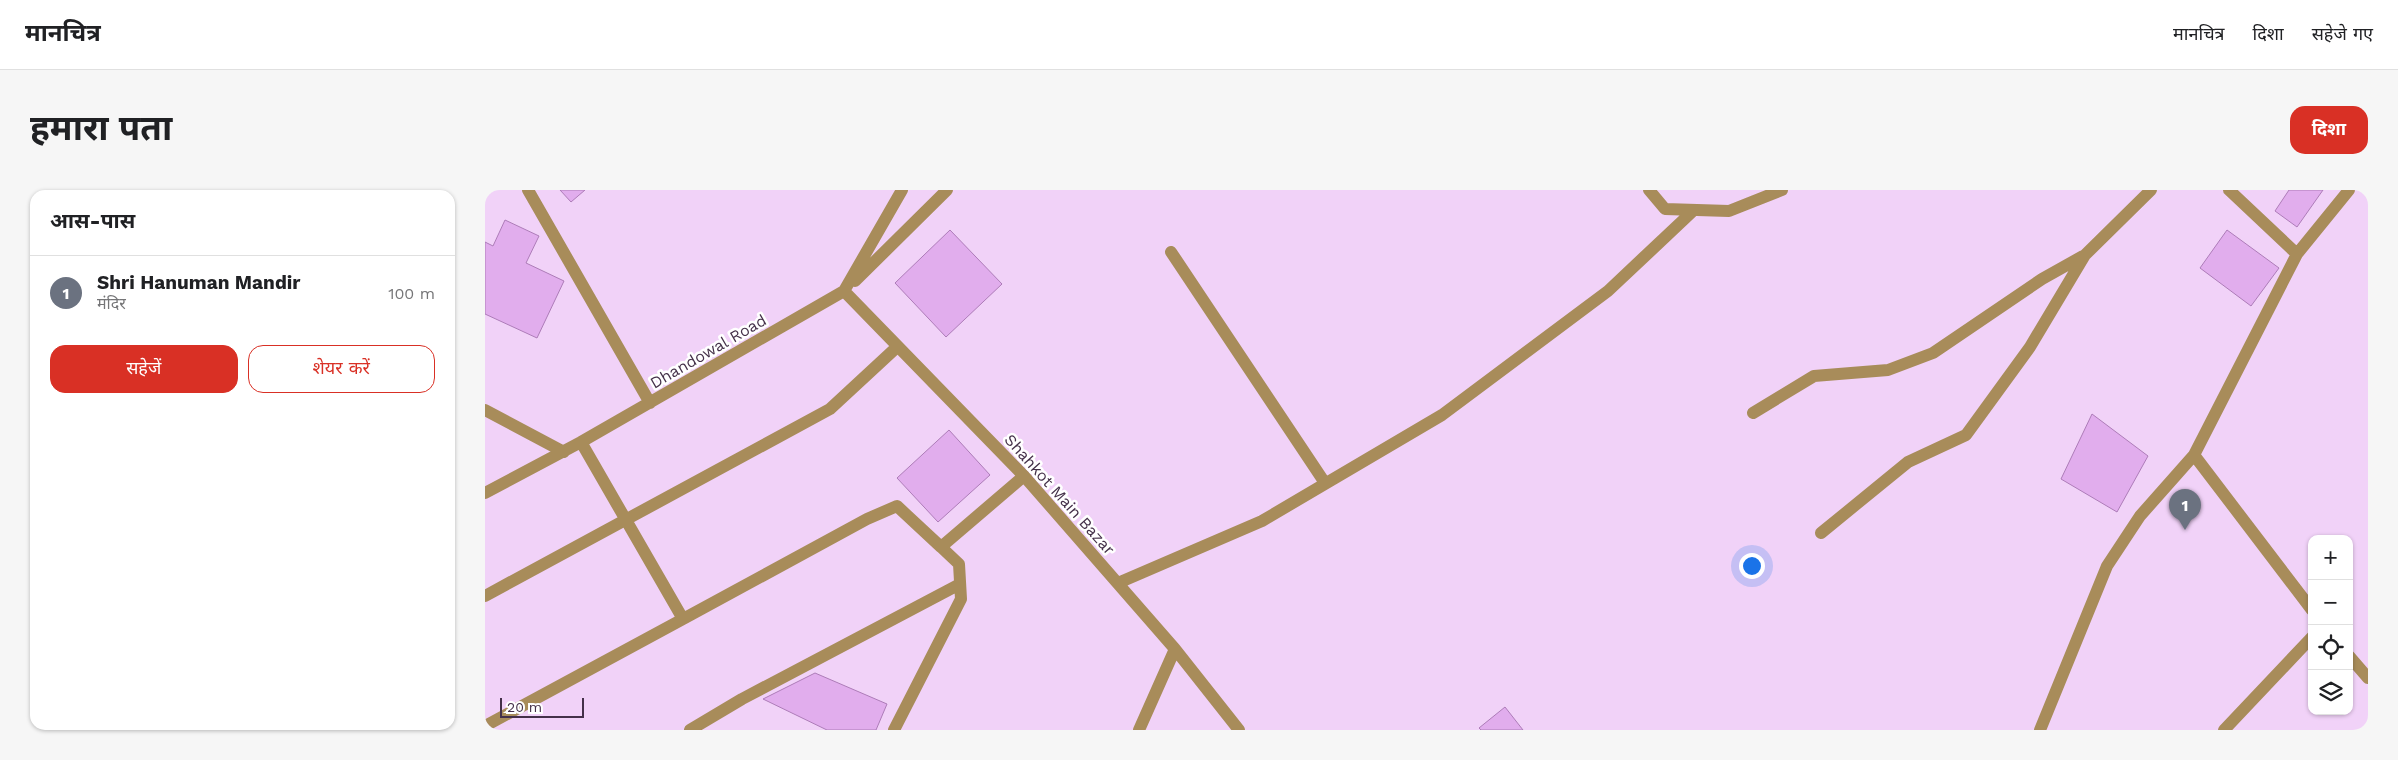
<!DOCTYPE html>
<html lang="hi">
<head>
<meta charset="utf-8">
<style>
	body { margin:0; font-family:"Work Sans","Noto Sans Devanagari",sans-serif; background:#f6f6f6; color:#202124 }
	.controls { position:absolute; right:15px; bottom:15px; display:grid; overflow:hidden; border-radius:10px; box-shadow:0 1px 4px #0004 }
	.controls button { width:45px; height:45px; display:grid; place-items:center; padding:0; border:0; border-bottom:1px solid #e0e0e0; background:#fff; color:#202124; font:25px sans-serif }
	.scale { position:absolute; left:15px; bottom:12px; width:84px; box-sizing:border-box; padding-left:5px; border:2px solid #443049; border-top:0; font-size:14px; line-height:18px; white-space:nowrap; color:#443049; -webkit-text-stroke:4px #fff; paint-order:stroke }
	.you { position:absolute; left:1266px; top:375px; width:18px; height:18px; margin:-12px; border:4px solid #fff; border-radius:50%; background:#1a73e8; box-shadow:0 0 0 8px #1a73e833 }
	.badge { display:grid; place-items:center; width:32px; height:32px; border-radius:50%; background:#d93025; color:#fff; font-size:16px; font-weight:700 }
	.pin { position:absolute; translate:-50% -41px; filter:drop-shadow(0 1px 2px #0008) }
	.pin::after { content:''; position:absolute; top:26px; width:18px; height:15px; background:inherit; clip-path:polygon(0 0,100% 0,50% 100%) }
	.list { margin:0; padding:0; list-style:none }
	h2 { display:flex; justify-content:space-between; align-items:center; height:65px; margin:0; padding:0 20px; font-size:21px }
	h2 small { font-size:16px; font-weight:400; color:#757577 }
	.list li { display:grid; grid-template-columns:32px 1fr auto; gap:15px; align-items:center; box-sizing:border-box; height:75px; padding:0 20px; border-top:1px solid #e0e0e0 }
	.list b { display:block; font-size:19px; white-space:nowrap }
	.list p { margin:0; font-size:16px; white-space:nowrap; color:#757577 }
	.list em { font-size:16px; font-style:normal; color:#757577 }
	.actions { display:flex; gap:10px; padding:15px 20px }
	.actions a { flex:1; padding:11px 0; border:1px solid #d93025; border-radius:15px; text-align:center; font-size:18px; color:#d93025 }
	.actions .main { background:#d93025; color:#fff }
	.icon { flex:none; width:28px; height:28px; fill:none; stroke:currentColor; stroke-width:2; stroke-linecap:round; stroke-linejoin:round }
	.map { position:relative; flex:none; width:1883px; height:540px; overflow:hidden; border-radius:15px }
	header { display:flex; align-items:center; gap:30px; box-sizing:border-box; height:70px; padding:0 25px; background:#fff; border-bottom:1px solid #e0e0e0 }
	header strong { font-size:24px }
	nav { display:flex; gap:28px; margin-inline-start:auto; font-size:18px }
	.intro { display:flex; align-items:center; justify-content:space-between; box-sizing:border-box; height:120px; padding:0 30px }
	h1 { margin:0; font-size:35px }
	.button { padding:12px 22px; border-radius:15px; background:#d93025; color:#fff; font-size:18px; font-weight:700 }
	main { display:flex; gap:30px; padding:0 30px }
	aside { flex:1; background:#fff; border-radius:15px; box-shadow:0 1px 4px #0004 }
	.map>svg:first-child { display:block }
</style>
</head>
<body>
<header>
<strong>मानचित्र</strong>
<nav><a>मानचित्र</a><a>दिशा</a><a>सहेजे गए</a></nav>
</header>
<div class="intro"><h1>हमारा पता</h1><a class="button">दिशा</a></div>
<main>
<aside>
<h2>आस-पास<small></small></h2>
<ul class="list">
<li><span class="badge" style="background:#6b7280">1</span><div><b>Shri Hanuman Mandir</b><p>मंदिर</p></div><em>100 m</em></li>
</ul>
<div class="actions"><a class="main">सहेजें</a><a>शेयर करें</a></div>
</aside>
<div class="map">
<svg width="1883" height="540" viewBox="0 0 1883 540">
	<rect width="100%" height="100%" fill="#f1d2f8"/>
	<path fill="#e1aded" stroke="#ad7cb8" d="M75,0h25l-14,12z
		M1804,0h34l-26,37 -22,-16z
		M20,30l34,16 -13,27 38,18 -27,57 -52,-24v-72l8,4z
		M465,40l52,54 -56,53 -51,-54z
		M1742,40l52,38 -28,38 -51,-38z
		M1607,224l56,42 -31,56 -56,-33z
		M464,240l41,45 -52,47 -41,-44z
		M330,483l72,31 -11,26h-49l-64,-31z
		M1020,517l18,23h-42l-2,-2z"/>
	<g fill="none" stroke-linecap="round" stroke-linejoin="round">
		<path stroke="#a88c5a" stroke-width="12" d="M43,0l122,213
			M1164,0l16,19 64,2 53,-21
			M1744,0l68,64
			M686,62l154,231
			M370,91l92,-91
			M359,101l180,185 151,173 64,81
			M0,220l79,42
			M1268,223l61,-37 74,-6 45,-17 109,-74 41,-23
			M96,252l102,177 184,-100 30,-13 44,41 83,-71
			M1709,265l118,155
			M0,303l96,-51 263,-151 58,-101
			M1336,343l87,-71 58,-27 64,-88 55,-92 66,-65
			M633,393l144,-62 180,-106 166,-124 86,-81
			M0,406l345,-187 67,-62
			M1864,466l19,22
			M0,536l198,-107
			M205,540l52,-31 218,-115
			M409,540l67,-131 -2,-35 -18,-17
			M654,540l36,-81
			M1555,540l67,-164 33,-50 54,-61 103,-201 52,-64
			M1739,540l88,-93"/>
	</g>
	<g text-anchor="middle" stroke-width="5" stroke-linejoin="round" paint-order="stroke">
		<g font-size="16" fill="#443049" stroke="#fff">
			<text transform="translate(223 161) rotate(-30)" y="6">Dhandowal Road</text>
			<text transform="translate(575 304) rotate(48)" y="6">Shahkot Main Bazar</text>
		</g>
	</g>
</svg>
<div class="controls">
<button>+</button>
<button>−</button>
<button><svg class="icon" aria-label="locate" viewBox="0 0 24 24"><circle cx="12" cy="12" r="6"/><path d="M12 2v4M12 18v4M2 12h4M18 12h4"/></svg></button>
<button><svg class="icon" aria-label="layers" viewBox="0 0 24 24"><path d="M12 4l9 5-9 5-9-5zM3 14l9 5 9-5"/></svg></button>
</div>
<div class="scale">20 m</div>
<div class="you"></div>
<div class="pin badge" style="left:1700px;top:340px;background:#6b7280">1</div>
</div>
</main>
</body>
</html>
